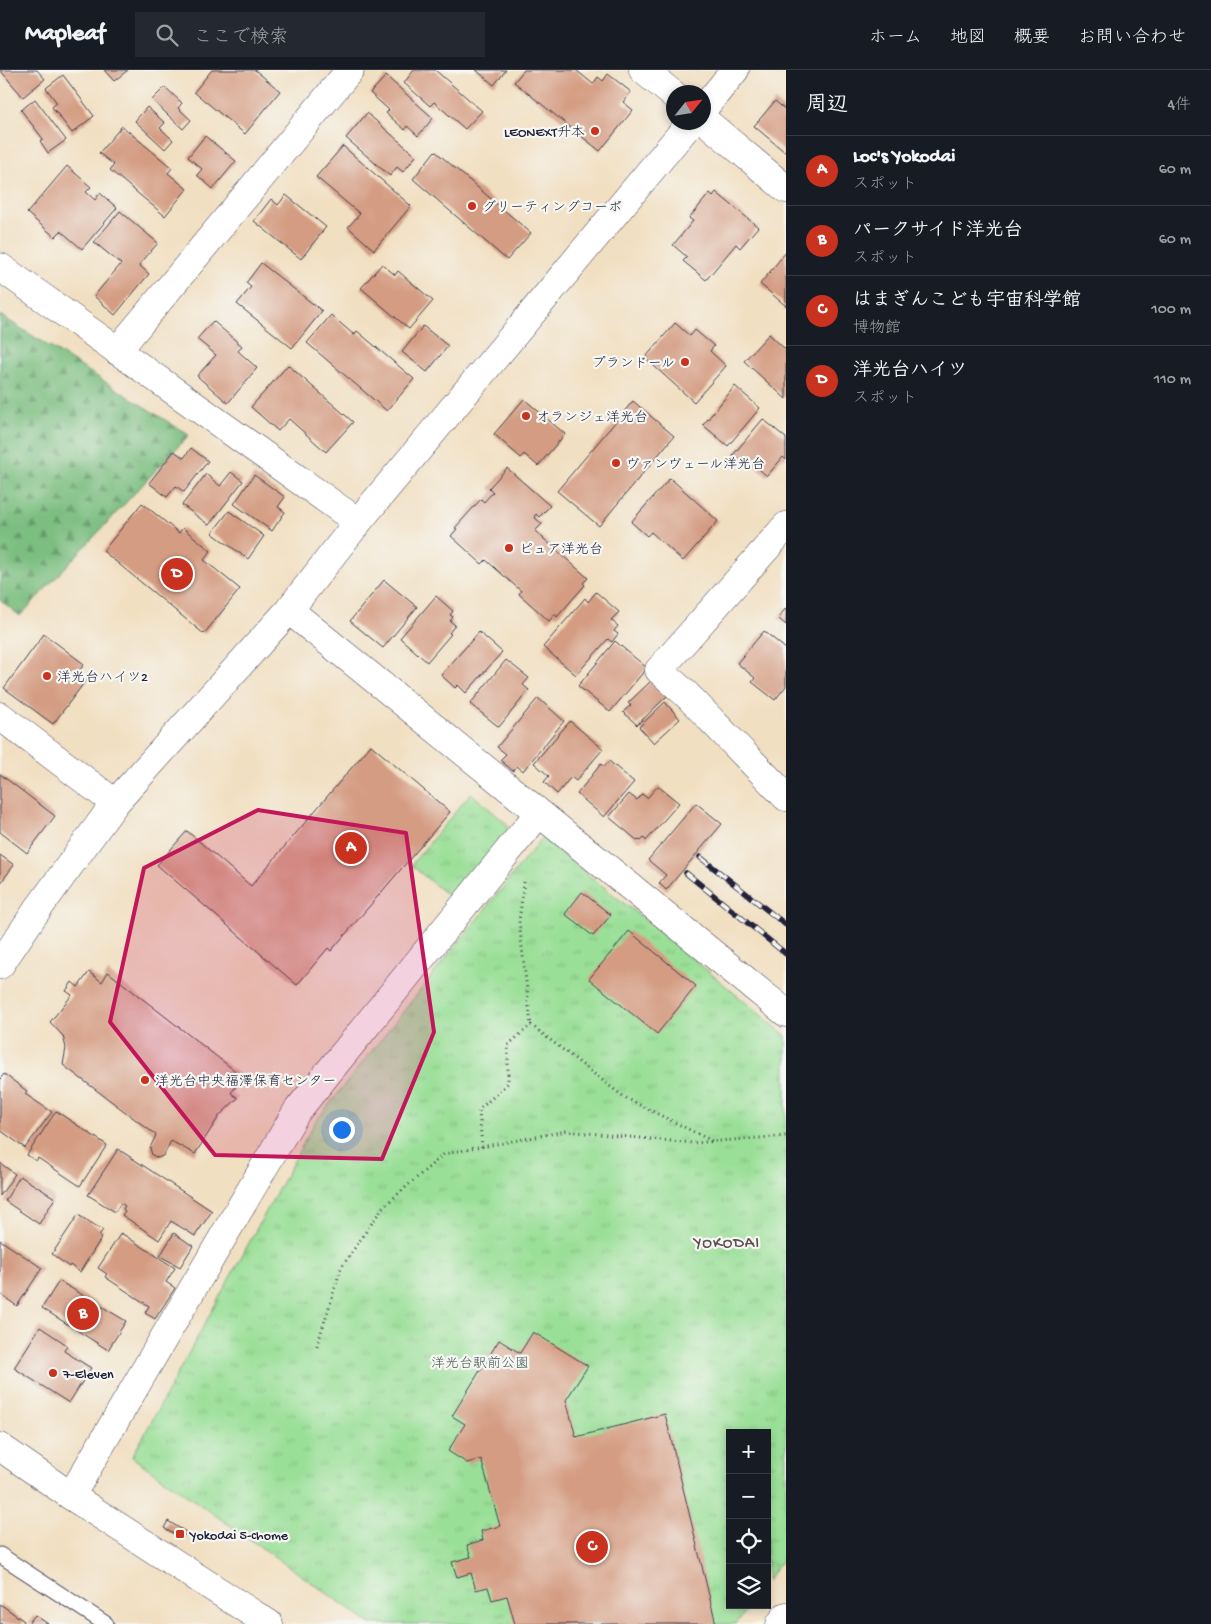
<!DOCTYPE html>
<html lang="ja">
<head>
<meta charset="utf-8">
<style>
	body { margin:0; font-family:"Gochi Hand","Klee One",sans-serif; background:#242831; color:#f1f3f6 }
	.controls { position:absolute; right:15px; bottom:15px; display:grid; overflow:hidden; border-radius:0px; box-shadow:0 2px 8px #0003 }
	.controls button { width:45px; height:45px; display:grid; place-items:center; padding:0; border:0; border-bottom:1px solid #363941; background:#171b24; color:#f1f3f6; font:25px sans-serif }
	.compass { position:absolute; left:666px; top:15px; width:45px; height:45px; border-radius:50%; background:#171b24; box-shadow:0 2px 8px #0003; rotate:60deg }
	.you { position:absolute; left:341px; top:1059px; width:18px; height:18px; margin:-12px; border:4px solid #fff; border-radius:50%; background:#1a73e8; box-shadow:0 0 0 8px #1a73e833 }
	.badge { display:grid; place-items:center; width:32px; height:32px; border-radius:50%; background:#c8321e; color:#fff; font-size:16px; font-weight:700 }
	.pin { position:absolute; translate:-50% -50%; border:2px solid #fff; box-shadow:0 1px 5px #0006 }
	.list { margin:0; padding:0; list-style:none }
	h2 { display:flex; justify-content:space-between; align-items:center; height:65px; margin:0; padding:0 20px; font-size:21px }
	h2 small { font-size:16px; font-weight:400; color:#9ea1a6 }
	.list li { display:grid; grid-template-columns:32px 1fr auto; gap:15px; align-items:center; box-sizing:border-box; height:70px; padding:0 20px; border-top:1px solid #363941 }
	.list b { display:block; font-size:19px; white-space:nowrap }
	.list p { margin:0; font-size:16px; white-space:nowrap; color:#9ea1a6 }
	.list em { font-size:16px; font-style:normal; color:#9ea1a6 }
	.icon { flex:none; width:28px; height:28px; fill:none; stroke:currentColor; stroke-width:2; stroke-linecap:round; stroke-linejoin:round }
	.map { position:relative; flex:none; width:786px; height:1554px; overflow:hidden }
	header { display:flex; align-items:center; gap:30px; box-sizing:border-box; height:70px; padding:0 25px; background:#171b24; border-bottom:1px solid #363941 }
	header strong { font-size:24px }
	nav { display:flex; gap:28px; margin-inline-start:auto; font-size:18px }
	.search { width:350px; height:45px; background:#242831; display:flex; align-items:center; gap:12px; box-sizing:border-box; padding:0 18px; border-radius:0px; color:#9ea1a6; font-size:19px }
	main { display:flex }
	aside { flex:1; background:#171b24 }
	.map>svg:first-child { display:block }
</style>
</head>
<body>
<header>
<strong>Mapleaf</strong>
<div class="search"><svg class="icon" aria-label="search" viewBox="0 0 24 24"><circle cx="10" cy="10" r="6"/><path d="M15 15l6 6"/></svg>ここで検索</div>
<nav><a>ホーム</a><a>地図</a><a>概要</a><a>お問い合わせ</a></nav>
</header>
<main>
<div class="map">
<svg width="786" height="1554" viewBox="0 0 786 1554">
	<defs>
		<pattern id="grass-tufts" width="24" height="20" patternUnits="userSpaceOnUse" patternTransform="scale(1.25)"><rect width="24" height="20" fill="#9adf97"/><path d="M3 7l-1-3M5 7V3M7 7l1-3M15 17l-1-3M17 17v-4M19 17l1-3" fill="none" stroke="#84bf83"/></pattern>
		<pattern id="forest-firs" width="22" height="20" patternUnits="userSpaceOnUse" patternTransform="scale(1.25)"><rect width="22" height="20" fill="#7bbe80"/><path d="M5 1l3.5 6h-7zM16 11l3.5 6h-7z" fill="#649a6a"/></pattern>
	</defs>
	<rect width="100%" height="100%" fill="#f6f6f2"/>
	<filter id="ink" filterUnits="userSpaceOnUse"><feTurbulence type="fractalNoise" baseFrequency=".02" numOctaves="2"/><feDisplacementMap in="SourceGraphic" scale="10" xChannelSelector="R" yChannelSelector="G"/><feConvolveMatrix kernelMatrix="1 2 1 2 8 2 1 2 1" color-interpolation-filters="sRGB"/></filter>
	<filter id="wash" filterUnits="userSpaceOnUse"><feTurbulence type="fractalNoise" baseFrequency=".0096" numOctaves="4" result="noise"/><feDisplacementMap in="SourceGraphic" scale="20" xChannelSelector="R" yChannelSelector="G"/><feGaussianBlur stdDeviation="1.12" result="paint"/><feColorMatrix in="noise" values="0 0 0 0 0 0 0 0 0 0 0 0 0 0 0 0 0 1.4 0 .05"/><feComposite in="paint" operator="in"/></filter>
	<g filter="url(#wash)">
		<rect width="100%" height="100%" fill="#f1dfc1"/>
		<path fill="url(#grass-tufts)" stroke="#5e8069" d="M471,723l37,32 -2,12 -53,63 -42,-35z
			M542,768l132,105 112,93v518l-19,27v-148h-37v172h20l-14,19h-365l-239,-167 183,-335z"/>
		<path fill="url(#forest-firs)" stroke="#4e705e" d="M0,245l189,120 -169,181 -20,-16z"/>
		<g id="blocks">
			<path fill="#d49c82" d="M0,0h37l8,9 -22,18z
				M104,0h24l-14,11z
				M212,0h43l25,21 -35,43 -51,-42z
				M414,0h21l47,41 -17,18 -31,-27 -4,4 -26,-23z
				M476,0h30l-12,15z
				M524,0h52l17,14 5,-7 5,4 5,-7 23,18 -8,10 10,8 -33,41 -86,-69z
				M63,5l31,41 -22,17 -20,-26 5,-4 -11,-15z
				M386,6l47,42 -15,18 -11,-10 -2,4 -19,-17 3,-3 -19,-17z
				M165,17l17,16 -4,5 13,12 -8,9 -31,-29z
				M35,29l31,41 -18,13 -8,-12 3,-2 -22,-29z
				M775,31l11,9v43l-32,-27z
				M147,37l18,16 -5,5 13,12 -8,9 -30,-28z
				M367,43l49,43 -13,16 -6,-5 -7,9 -44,-38z
				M122,56l50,42 -4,5 19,16 -22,27 -55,-46 4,-5 -15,-12z
				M205,66l31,25 -23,28 -16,-14 5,-6 -14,-12z
				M343,76l68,60 -37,44 -26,-23 12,-13 -44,-37z
				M435,81l96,82 -24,27 -94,-81z
				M67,96l24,21 -5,5 9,8 5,-7 17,15 -35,41 -21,-18 -6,6 -28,-24z
				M716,122l42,35 -18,21 -4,-4 -30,36 -23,-19 4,-4 -14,-12 20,-24 -4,-3 21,-25 3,3z
				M286,125l40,32 -25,32 -47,-38 17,-22 7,6z
				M120,141l38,32 -19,22 10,9 -34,41 -21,-19 27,-32 -27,-22z
				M786,182v54l-26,-22z
				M261,193l61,48 -30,37 -55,-44 14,-17 -5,-4z
				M382,194l13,11 3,-4 35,30 -24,28 -48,-41z
				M331,245l23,20 3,-4 57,48 -27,32 -80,-68z
				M213,251l29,25 -4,5 19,17 -29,35 -31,-27 19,-21 -19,-16z
				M675,253l15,13 5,-6 19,16 -4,5 16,15 -32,36 -49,-44z
				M423,256l25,20 -21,26 -25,-20z
				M769,264l17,16v49l-42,-38z
				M288,295l65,57 -27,30 -37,-33 -11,12 -27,-24z
				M735,316l25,22 -32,38 -25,-21z
				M524,329l41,35 -27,32 -14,-12 -3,4 -27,-24z
				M633,331l41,35 -75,90 -42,-35z
				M763,349l23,19v22l-3,-3 -16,19 -14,-12 -4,4 -16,-13z
				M191,378l17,13 -24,31 -8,-6 -9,11 -18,-14 25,-32 10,7z
				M507,398l43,38 -11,11 -3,-3 -2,3 8,7 -7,7 53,47 -5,5 2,2 -28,32 -2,-3 -6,7 -30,-27 2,-3 -35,-31 -4,4 -31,-28 6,-7 -2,-1 26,-29 3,3 9,-10 -4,-4z
				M231,402l12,9 -34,44 -27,-20 24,-31 14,12z
				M254,405l31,22 -7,10 7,5 -13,19 -38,-27z
				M670,408l48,43 -35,40 -32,-29 -4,4 -16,-14z
				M142,433l37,30 4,-5 28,23 -7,9 36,29 -36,45 -101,-83z
				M229,441l35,25 -16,23 -36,-26z
				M384,510l33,27 -34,41 -33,-27z
				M596,522l23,20 -8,8 7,6 -4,5 4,3 -6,8 -4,-3 -32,36 -33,-28 42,-49 3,4z
				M436,526l17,15 -3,4 3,2 -3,4 5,4 -6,8 2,1 -24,28 -27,-24z
				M786,538v17l-8,-7z
				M764,561l22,18v37l-11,14 -23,-18 3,-4 -18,-15z
				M479,562l23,20 -36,41 -8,-8 -3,3 -14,-13z
				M44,564l40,30 -6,9 9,6 -34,45 -49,-36z
				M615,571l32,27 -37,44 -32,-26z
				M506,590l23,18 -6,7 6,5 -30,37 -29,-23z
				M653,609l15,16 -31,30 -14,-13 8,-7 -3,-2z
				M538,628l26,23 -41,50 -6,-5 -4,5 -13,-11 6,-6 -9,-7z
				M665,632l15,17 -26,24 -15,-16z
				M570,651l33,28 -27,32 -5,-4 -14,17 -13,-12 5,-6 -15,-13z
				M371,675l79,67 -119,139 -3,-3 -31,37 -140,-120 30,-34 64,55z
				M609,691l25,21 -30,35 -27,-23 24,-30 3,3z
				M0,704l55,42 -28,37 -27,-21z
				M658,716l21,17 -33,38 -2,-3 -3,3 -2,-1 -1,1 -29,-24 20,-23 8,6 5,-6 5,4z
				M696,733l26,21 -56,66 -7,-7 7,-8 -18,-15z
				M0,785l14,10 -14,19z
				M582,822l29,23 -18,21 -28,-22z
				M629,861l67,55 -39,48 -68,-55z
				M89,902l13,10 6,-10 135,105 -12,16 7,5 -18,17 -25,39 -24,-13 -7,14 -6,3 -6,-3 -2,-7 6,-13 -93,-70 3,-17 -3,-12 -13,-14 22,-27 -6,-4 6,-9 6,5z
				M4,1004l23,17 -2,3 27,18 -27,36 -25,-18v-51z
				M56,1041l51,34 -27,41 -42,-28 -2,3 -9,-6z
				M118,1079l94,62 -17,25 -24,-15 -12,19 -37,-25 3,-4 -2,-2 2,-3 -4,-3 -6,9 -27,-17z
				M0,1093l15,11 -15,22z
				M20,1106l35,22 -16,26 -34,-23z
				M78,1145l25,15 -4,5 3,2 -22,35 -10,-7 -1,2 -17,-13z
				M121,1163l54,35 -9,14 9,6 -20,31 -10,-6 4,-7 -44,-29 2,-3 -9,-6z
				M174,1163l19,13 -13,21 -20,-11z
				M0,1170l42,28 -25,38 -17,-12z
				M59,1211l67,40 -18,29 -66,-42z
				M40,1257l27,18 -3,6 27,17 -22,35 -55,-35z
				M533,1262l55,34 -22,34 10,37 89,-23 51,210h-201l-8,-28 -15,4 -4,-13 -12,3 -5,-17 -14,4 -5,-15 19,-5 -4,-12 16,-5 -2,-9 19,-5 -19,-67 -14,4 -19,-12 17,-27 -13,-8 47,-76 21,13z
				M168,1451l18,11 -4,7 -18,-11z
				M0,1534l24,17 -2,3h-22z
				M35,1545l13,9h-20z"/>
		</g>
	</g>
	<g filter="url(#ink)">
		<use href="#blocks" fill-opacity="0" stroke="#413e4f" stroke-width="1"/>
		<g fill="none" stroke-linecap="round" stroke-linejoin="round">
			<g stroke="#413e4f" stroke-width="17">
				<path id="lane" d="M0,1485l106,69"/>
			</g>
			<g stroke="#413e4f" stroke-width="29">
				<path id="street" d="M643,0l31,25
					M704,50l82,69
					M0,197l358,255
					M117,281l233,-281
					M786,456l-127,144 27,24 100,103
					M289,540l497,403
					M0,646l115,87
					M71,1426l226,-385 242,-298
					M780,1554l6,-8"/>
			</g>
			<g stroke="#413e4f" stroke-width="29">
				<path id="secondary" d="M704,38l31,-38
					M0,895l35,-52 80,-110 174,-193 69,-88 333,-400
					M0,1377l71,49 198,128"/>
			</g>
			<path stroke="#413e4f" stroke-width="3" stroke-dasharray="1 4" stroke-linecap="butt" d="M524,812l-5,39 12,104
				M482,1077l-3,-37 29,-27v-38l23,-20 93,72 88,44
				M317,1276l24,-78 42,-61 61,-53 122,-23 127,12 93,-7"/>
			<use href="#lane" stroke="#fff" stroke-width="15"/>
			<use href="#street" stroke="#fff" stroke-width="28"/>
			<use href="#secondary" stroke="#fff" stroke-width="28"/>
			<g stroke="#22223b" stroke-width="5.5">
				<path id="rail" d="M700,787l86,68
					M686,803l100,81"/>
			</g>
			<use href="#rail" stroke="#f6f6f2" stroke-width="4" stroke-dasharray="11" stroke-linecap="butt"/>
		</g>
	</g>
	<path fill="#c2185b" fill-opacity="0.2" stroke="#c2185b" stroke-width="4" stroke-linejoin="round" d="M258,740l148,23 28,199 -52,127 -167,-4 -105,-133 34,-154z"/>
	<g fill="#c8321e" stroke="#f6f6f2" stroke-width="2">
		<circle cx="595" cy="61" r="5"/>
		<circle cx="472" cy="136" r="5"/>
		<circle cx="685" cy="292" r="5"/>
		<circle cx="526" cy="346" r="5"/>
		<circle cx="616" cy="393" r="5"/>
		<circle cx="509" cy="478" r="5"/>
		<circle cx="47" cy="606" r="5"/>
		<circle cx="145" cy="1010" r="5"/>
		<circle cx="53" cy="1303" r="5"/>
		<rect x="175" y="1459" width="10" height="10" rx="2.5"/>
	</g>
	<g text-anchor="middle" stroke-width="4.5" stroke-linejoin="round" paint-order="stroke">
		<g font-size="14" fill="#22223b" stroke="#f6f6f2" text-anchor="start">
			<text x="585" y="66" text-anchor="end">LEONEXT升本</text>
			<text x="482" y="141">グリーティングコーポ</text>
			<text x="675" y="297" text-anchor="end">プランドール</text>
			<text x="536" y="351">オランジェ洋光台</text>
			<text x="626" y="398">ヴァンヴェール洋光台</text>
			<text x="519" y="483">ピュア洋光台</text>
			<text x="57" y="611">洋光台ハイツ2</text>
			<text x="155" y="1015">洋光台中央福澤保育センター</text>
			<text x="63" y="1308">7-Eleven</text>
			<text x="190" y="1469">Yokodai 5-chome</text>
		</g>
		<g font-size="14" fill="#465b57" stroke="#f6f6f2">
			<text x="480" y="1297">洋光台駅前公園</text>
		</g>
		<g font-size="16" letter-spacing="1" fill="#604d54" stroke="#f6f6f2">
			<text x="727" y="1177">YOKODAI</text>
		</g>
	</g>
</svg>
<div class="controls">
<button>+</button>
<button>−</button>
<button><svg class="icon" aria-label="locate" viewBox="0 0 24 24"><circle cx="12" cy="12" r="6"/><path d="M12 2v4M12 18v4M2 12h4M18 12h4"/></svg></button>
<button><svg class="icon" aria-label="layers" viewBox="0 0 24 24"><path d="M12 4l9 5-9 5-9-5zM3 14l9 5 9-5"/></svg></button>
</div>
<svg class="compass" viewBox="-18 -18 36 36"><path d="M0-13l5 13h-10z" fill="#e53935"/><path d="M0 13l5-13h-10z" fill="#9ea1a6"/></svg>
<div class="you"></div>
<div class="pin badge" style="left:351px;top:778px">A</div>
<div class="pin badge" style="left:83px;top:1244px">B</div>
<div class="pin badge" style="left:592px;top:1477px">C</div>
<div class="pin badge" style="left:177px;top:504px">D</div>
</div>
<aside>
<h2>周辺<small>4件</small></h2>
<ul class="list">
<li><span class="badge">A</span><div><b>Loc's Yokodai</b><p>スポット</p></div><em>60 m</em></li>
<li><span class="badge">B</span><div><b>パークサイド洋光台</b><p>スポット</p></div><em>60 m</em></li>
<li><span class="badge">C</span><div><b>はまぎんこども宇宙科学館</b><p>博物館</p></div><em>100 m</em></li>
<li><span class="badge">D</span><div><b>洋光台ハイツ</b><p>スポット</p></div><em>110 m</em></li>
</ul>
</aside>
</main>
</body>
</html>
